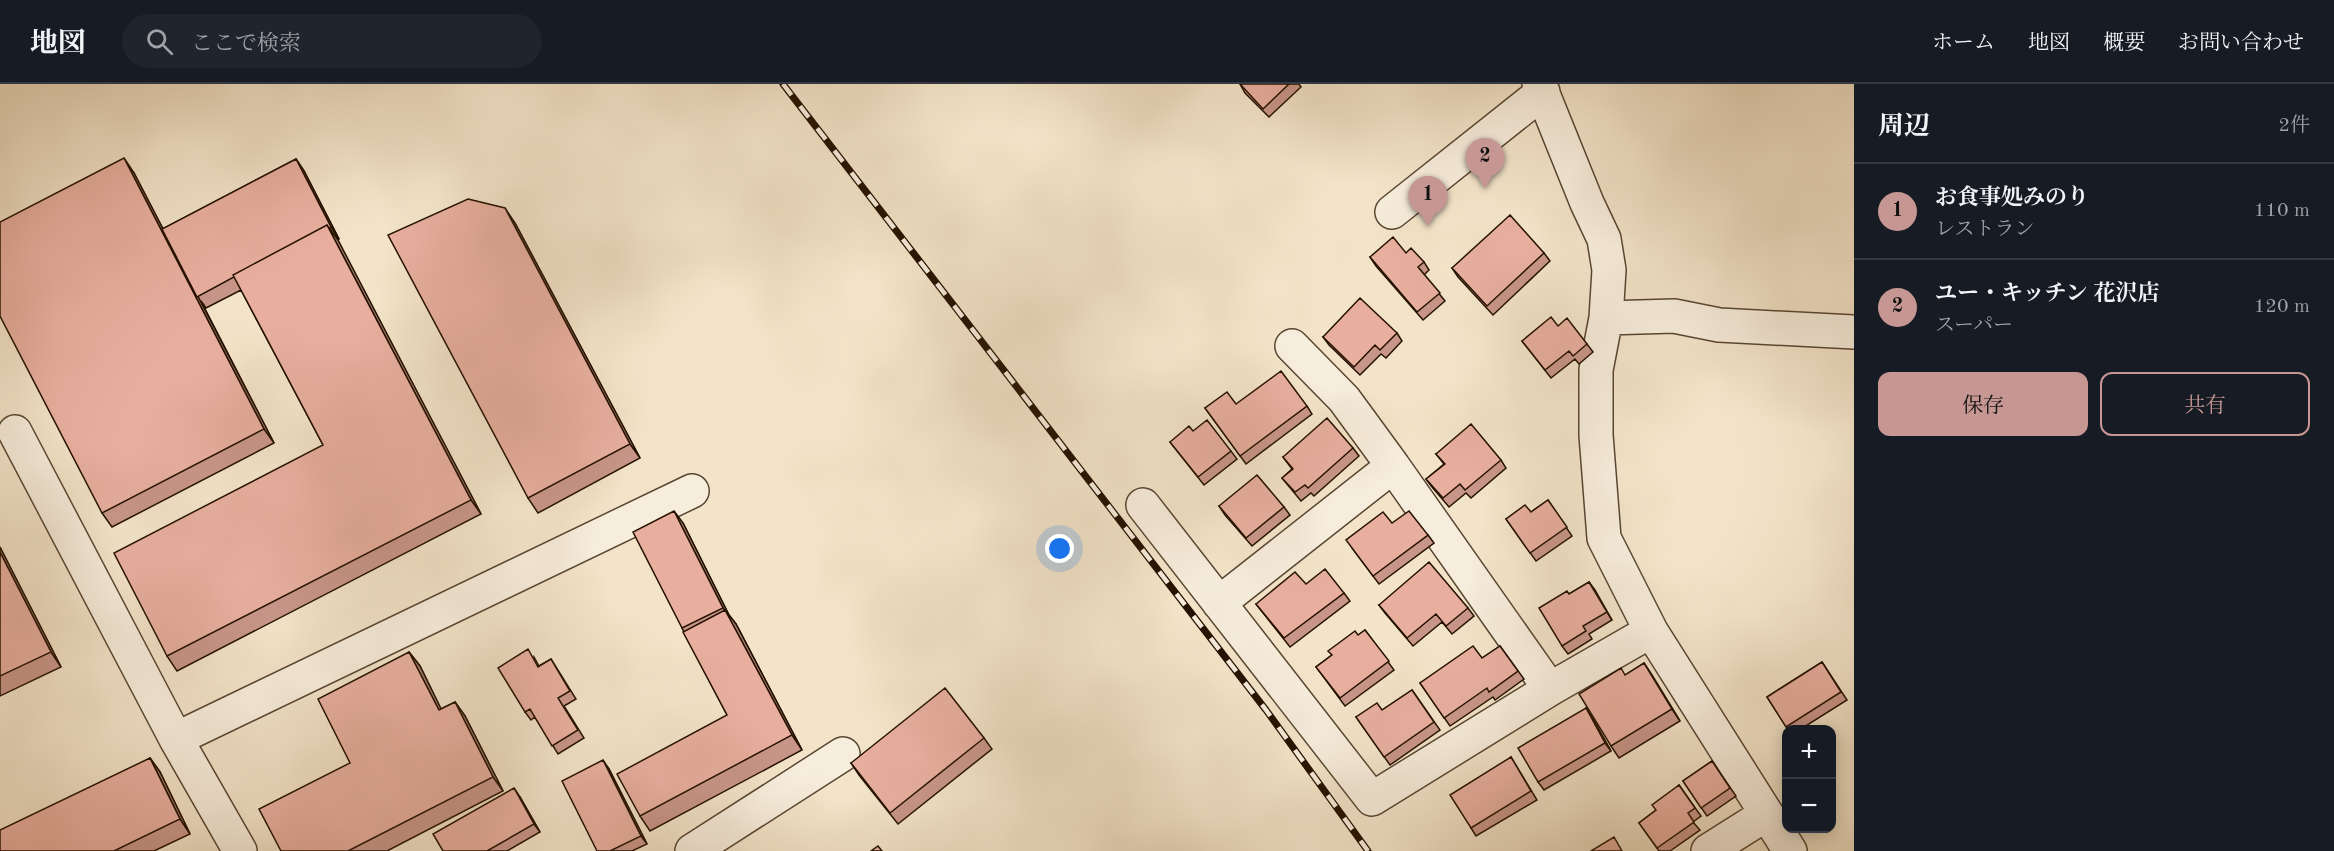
<!DOCTYPE html>
<html lang="ja">
<head>
<meta charset="utf-8">
<style>
	body { margin:0; font-family:"Old Standard TT","Noto Serif JP",serif; background:#20242c; color:#f1f3f6 }
	.controls { position:absolute; right:18px; bottom:18px; display:grid; overflow:hidden; border-radius:12px; box-shadow:0 3px 15px #0003 }
	.controls button { width:54px; height:54px; display:grid; place-items:center; padding:0; border:0; border-bottom:2px solid #363941; background:#171b24; color:#f1f3f6; font:30px sans-serif }
	.you { position:absolute; left:1060px; top:465px; width:21px; height:21px; margin:-15px; border:4px solid #fff; border-radius:50%; background:#1a73e8; box-shadow:0 0 0 9px #1a73e833 }
	.badge { display:grid; place-items:center; width:39px; height:39px; border-radius:50%; background:#c59692; color:#111; font-size:20px; font-weight:700 }
	.pin { position:absolute; translate:-50% -50px; filter:drop-shadow(0 2px 3px #0008) }
	.pin::after { content:''; position:absolute; top:32px; width:21px; height:18px; background:inherit; clip-path:polygon(0 0,100% 0,50% 100%) }
	.list { margin:0; padding:0; list-style:none }
	h2 { display:flex; justify-content:space-between; align-items:center; height:78px; margin:0; padding:0 24px; font-size:26px }
	h2 small { font-size:20px; font-weight:400; color:#9ea1a6 }
	.list li { display:grid; grid-template-columns:39px 1fr auto; gap:18px; align-items:center; box-sizing:border-box; height:96px; padding:0 24px; border-top:2px solid #363941 }
	.list b { display:block; font-size:22px; white-space:nowrap }
	.list p { margin:0; font-size:20px; white-space:nowrap; color:#9ea1a6 }
	.list em { font-size:20px; font-style:normal; color:#9ea1a6 }
	.actions { display:flex; gap:12px; padding:18px 24px }
	.actions a { flex:1; padding:14px 0; border:2px solid #c59692; border-radius:12px; text-align:center; font-size:21px; color:#c59692 }
	.actions .main { background:#c59692; color:#111 }
	.icon { flex:none; width:33px; height:33px; fill:none; stroke:currentColor; stroke-width:2; stroke-linecap:round; stroke-linejoin:round }
	.map { position:relative; flex:none; width:1854px; height:767px; overflow:hidden }
	header { display:flex; align-items:center; gap:36px; box-sizing:border-box; height:84px; padding:0 30px; background:#171b24; border-bottom:2px solid #363941 }
	header strong { font-size:28px }
	nav { display:flex; gap:33px; margin-inline-start:auto; font-size:21px }
	.search { width:420px; height:54px; background:#20242c; display:flex; align-items:center; gap:15px; box-sizing:border-box; padding:0 21px; border-radius:33px; color:#9ea1a6; font-size:22px }
	main { display:flex }
	aside { flex:1; background:#171b24 }
	.map>svg:first-child { display:block }
</style>
</head>
<body>
<header>
<strong>地図</strong>
<div class="search"><svg class="icon" aria-label="search" viewBox="0 0 24 24"><circle cx="10" cy="10" r="6"/><path d="M15 15l6 6"/></svg>ここで検索</div>
<nav><a>ホーム</a><a>地図</a><a>概要</a><a>お問い合わせ</a></nav>
</header>
<main>
<div class="map">
<svg width="1854" height="767" viewBox="0 0 1854 767">
	<rect width="100%" height="100%" fill="#f3e4c9"/>
	<filter id="stains"><feTurbulence type="fractalNoise" baseFrequency=".00333" numOctaves="4"/><feColorMatrix values="0 0 0 0 .2 0 0 0 0 .09 0 0 0 0 .02 0 0 0 .5 -.17"/></filter>
	<radialGradient id="worn" r=".72"><stop offset=".6" stop-color="#630" stop-opacity="0"/><stop offset="1" stop-color="#630" stop-opacity=".3"/></radialGradient>
	<g fill="none" stroke-linecap="round" stroke-linejoin="round">
		<g stroke="#584632" stroke-width="36">
			<path id="minor" d="M1539,0l48,119 17,36 5,31 -3,48 -10,52v65l8,103 47,93 139,220
				M1392,128l151,-120
				M1606,234l68,-2 45,9 135,7
				M1292,262l52,53 49,67
				M15,348l161,307 64,112
				M1143,421l229,294 178,-110 101,-58
				M1219,519l174,-137 157,223
				M176,655l516,-248
				M692,767l151,-97
				M1708,767l57,-36"/>
		</g>
		<use href="#minor" stroke="#f7eddc" stroke-width="33"/>
		<g stroke="#251100" stroke-width="7">
			<path id="rail" d="M783,0l483,626 102,141"/>
		</g>
		<use href="#rail" stroke="#f7eddc" stroke-width="4.5" stroke-dasharray="14" stroke-linecap="butt"/>
	</g>
	<path fill="#c89689" stroke="#251100" stroke-width="1.5" d="M1240,0h59l2,3 -32,30 -24,-24z
		M296,75l8,12 35,68 -2,1 144,274 -304,157 -10,-15 156,-211 -82,-155 -35,18 -5,-7 73,142 -162,84 -10,-14 32,-340 29,56z
		M515,139l125,235 -102,55 -10,-15z
		M1406,169l18,9 5,8 -5,5 21,26 -22,19 -47,-54 -6,-9z
		M1544,169l6,8 -57,54 -35,-38 -6,-9z
		M1558,242l29,18 6,8 -14,12 -4,-5 -24,19 -29,-37z
		M1397,249l5,8 -16,17 -5,-4 -21,21 -31,-30 -6,-8z
		M1236,320l71,2 5,8 -66,50 -41,-56z
		M1193,347l38,20 6,8 -33,26 -34,-43z
		M1353,364l6,8 -45,40 -3,-3 -10,8 -19,-23 10,-9 -9,-12z
		M1436,370l65,6 5,8 -35,30 -5,-5 -17,14 -17,-20 -6,-8 18,-15z
		M1548,416l24,36 -36,25 -30,-42 25,-7z
		M1219,422l65,1 6,8 -38,31 -27,-31z
		M683,439l46,92 7,9 66,126 -152,81 -10,-15 87,-101 -45,-87z
		M1392,439l36,12 6,8 -55,41 -27,-36z
		M0,463l61,120 -61,29z
		M1589,498l23,38 -23,14 3,5 -24,15 -6,-8 7,-52z
		M1306,500l38,9 6,8 -60,46 -34,-43z
		M1379,521l89,3 6,8 -22,18 -10,-12 -29,24 -28,-33z
		M1365,546l29,40 -49,36 -29,-39z
		M1500,562l24,33 -29,21 -2,-3 -43,29 -30,-43 62,-25z
		M409,568l11,14 21,43 14,-7 10,14 38,75 -116,60h-106l69,-88z
		M534,573l5,9 12,-7 25,40 -12,7 20,32 -26,16 -23,-37 -4,3 -6,-8z
		M1822,578l25,38 -46,29h-13l-21,-32z
		M1644,579l36,58 -61,37 -8,-12 15,-71z
		M1412,606l28,40 -50,35 -34,-48 26,-7z
		M1586,624l25,43 -67,39 -6,-8z
		M984,654l8,11 -94,75 -39,-49 -8,-12z
		M1511,673l26,43 -61,36 -5,-8z
		M150,674l10,14 30,62 -36,17h-154z
		M1712,677l24,35 -29,20 -24,-35z
		M609,685l38,75 -15,7h-35z
		M1679,701l22,31 -8,6 7,8 -30,21h-11l-20,-28 17,-13z
		M520,713l20,35 -33,19h-64z"/>
	<path fill="#a27a6f" stroke="#251100" stroke-width="1.5" d="M124,74l10,15 140,270 -10,-14z
		M296,75l8,12 35,68 -8,-12z
		M505,124l10,15 125,235 -10,-14z
		M327,141l11,15 143,274 -10,-14z
		M674,427l9,12 46,92 7,9 66,126 -10,-15 -64,-119 -5,-8z
		M0,463l61,120 -10,-15 -51,-100z
		M1589,498l6,8 17,30 -5,-8z
		M409,568l11,14 29,59 -10,-15z
		M1644,579l8,12 28,46 -8,-12z
		M455,618l10,14 38,75 -10,-14z
		M1586,624l6,9 19,34 -6,-8z
		M150,674l10,14 30,62 -10,-15z
		M603,676l6,9 38,75 -6,-8z
		M514,704l6,9 20,35 -6,-8z"/>
	<path fill="#e8af9f" stroke="#251100" stroke-width="1.5" d="M1240,0h49l-26,25z
		M124,74l140,271 -162,84 -102,-197v-94z
		M296,75l35,68 -2,1 -2,-3 -94,50 1,2 -37,20 -35,-68z
		M468,115l37,9 125,236 -102,54 -140,-263z
		M1510,131l34,38 -57,53 -35,-38z
		M327,141l144,275 -304,156 -53,-103 209,-108 -90,-170z
		M1393,153l13,16 5,-5 13,14 -6,5 22,26 -23,19 -47,-55z
		M1360,214l37,35 -17,17 -5,-5 -21,22 -31,-30z
		M1551,233l7,9 9,-8 20,26 -14,12 -4,-5 -24,19 -23,-29z
		M1281,287l26,35 -67,50 -35,-48 22,-16 9,12z
		M1327,334l26,30 -45,40 -3,-3 -10,7 -13,-14 11,-9 -10,-12z
		M1207,336l24,31 -33,26 -28,-35 19,-16 4,5z
		M1471,340l30,36 -36,30 -5,-6 -17,14 -17,-19 19,-15 -9,-10z
		M1257,391l27,32 -38,31 -27,-32z
		M1548,416l19,27 -37,26 -24,-34 19,-14 6,7z
		M674,427l49,97 -41,20 -49,-96z
		M1409,427l19,24 -55,41 -27,-36 37,-28 9,11z
		M0,468l51,100 -51,24z
		M1429,478l39,46 -22,18 -10,-12 -29,24 -28,-33z
		M1325,485l19,24 -60,45 -28,-34 39,-32 11,12z
		M1589,498l18,30 -24,14 3,5 -24,15 -23,-38 28,-17 2,3z
		M725,526l67,125 -152,81 -23,-42 110,-59 -44,-83z
		M1365,546l24,31 -49,37 -24,-31 16,-12 -4,-4 27,-20 3,4z
		M1473,562l9,12 18,-12 18,25 -29,21 -2,-4 -43,30 -24,-35z
		M528,565l10,18 13,-8 19,32 -12,7 20,32 -26,16 -22,-37 -5,3 -27,-44z
		M409,568l30,58 16,-8 38,75 -145,74h-67l-22,-42 91,-46 -32,-64z
		M1822,578l19,30 -55,35 -19,-30z
		M1644,579l28,46 -61,37 -32,-52 42,-26 4,7z
		M945,604l39,50 -94,75 -39,-50z
		M1412,606l22,32 -50,35 -28,-40 21,-14 5,7z
		M1586,624l19,35 -67,39 -20,-34z
		M1511,673l20,34 -60,37 -21,-33z
		M150,674l30,61 -66,32h-114v-21z
		M603,676l38,76 -31,15h-13l-35,-70z
		M1712,677l18,27 -29,20 -18,-27z
		M1679,701l16,23 -7,5 6,9 -37,26 -18,-25 17,-13 -4,-5z
		M514,704l20,36 -47,27h-44l-10,-17z
		M1614,753l8,14h-31z
		M878,762l4,5h-11z"/>
	<rect width="100%" height="100%" filter="url(#stains)"/>
	<rect width="100%" height="100%" fill="url(#worn)"/>
</svg>
<div class="controls">
<button>+</button>
<button>−</button>
</div>
<div class="you"></div>
<div class="pin badge" style="left:1428px;top:142px">1</div>
<div class="pin badge" style="left:1485px;top:104px">2</div>
</div>
<aside>
<h2>周辺<small>2件</small></h2>
<ul class="list">
<li><span class="badge">1</span><div><b>お食事処みのり</b><p>レストラン</p></div><em>110 m</em></li>
<li><span class="badge">2</span><div><b>ユー・キッチン 花沢店</b><p>スーパー</p></div><em>120 m</em></li>
</ul>
<div class="actions"><a class="main">保存</a><a>共有</a></div>
</aside>
</main>
</body>
</html>
